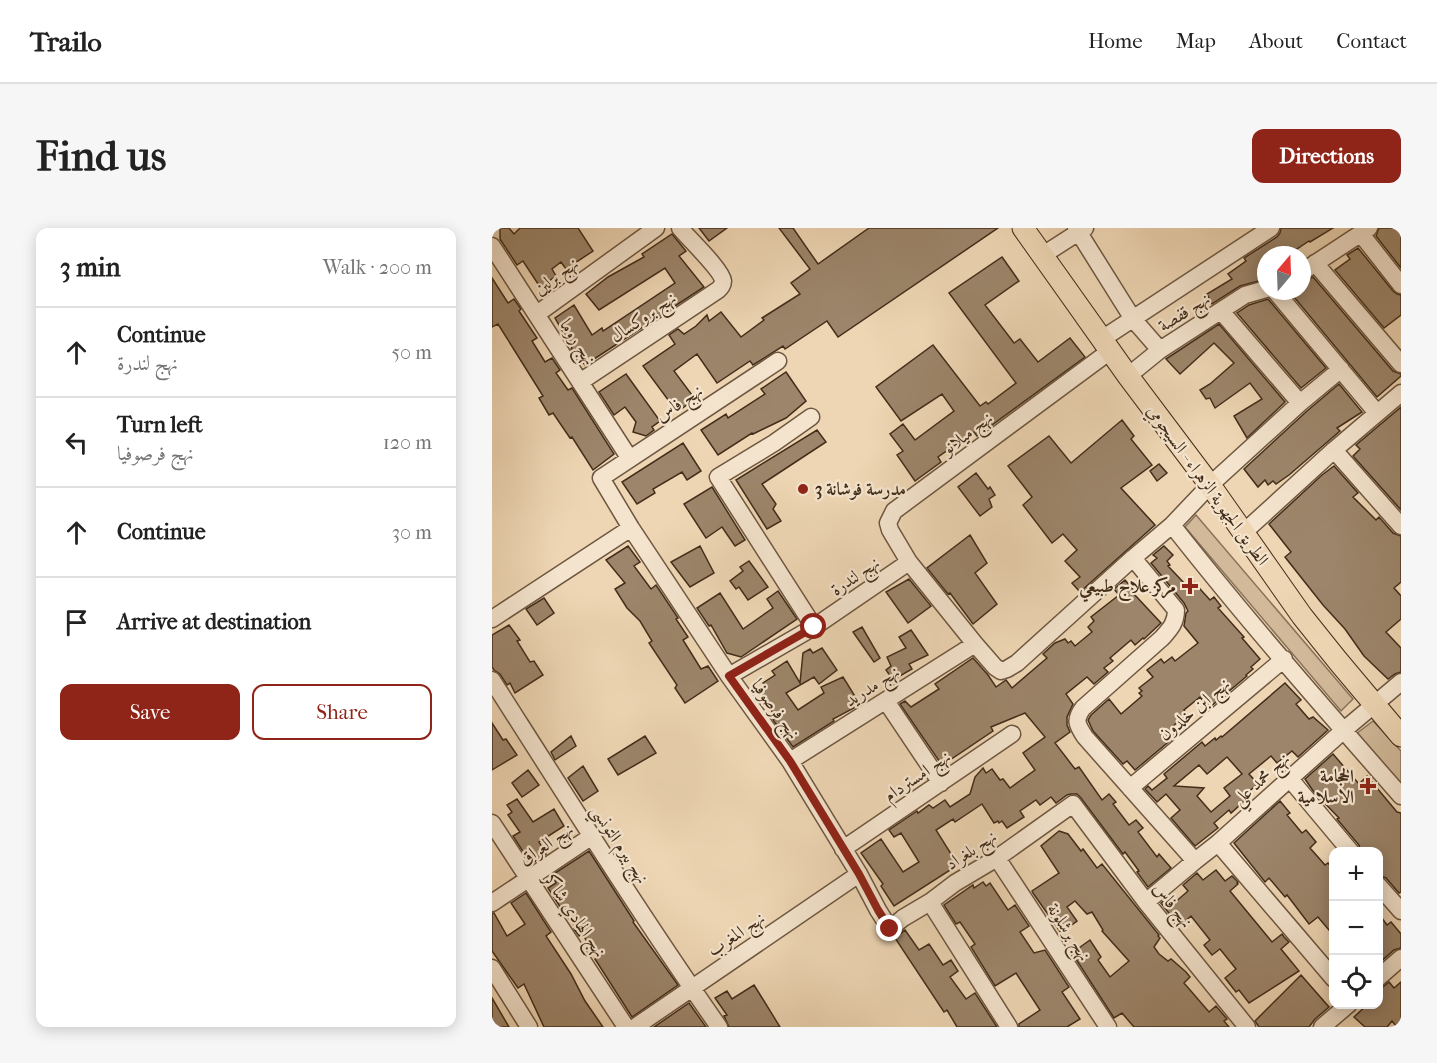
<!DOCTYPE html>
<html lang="en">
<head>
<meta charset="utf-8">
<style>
	body { margin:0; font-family:"IM FELL French Canon",Amiri,serif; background:#f6f6f6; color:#222 }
	.controls { position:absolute; right:18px; bottom:18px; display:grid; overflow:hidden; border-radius:12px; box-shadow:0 3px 15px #0003 }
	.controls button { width:54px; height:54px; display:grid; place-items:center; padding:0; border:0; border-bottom:2px solid #e0e0e0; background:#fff; color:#222; font:30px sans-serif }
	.compass { position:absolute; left:765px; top:18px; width:54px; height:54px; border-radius:50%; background:#fff; box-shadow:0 3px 15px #0003; rotate:19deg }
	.stop { position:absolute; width:18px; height:18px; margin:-14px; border:4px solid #8f2418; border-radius:50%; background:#fff }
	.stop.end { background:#8f2418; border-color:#fff; box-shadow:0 2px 6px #0008 }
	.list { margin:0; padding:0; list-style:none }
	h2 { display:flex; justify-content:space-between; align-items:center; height:78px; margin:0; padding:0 24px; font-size:26px }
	h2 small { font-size:20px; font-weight:400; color:#767676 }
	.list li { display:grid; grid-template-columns:39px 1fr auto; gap:18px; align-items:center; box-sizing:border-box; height:90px; padding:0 24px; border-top:2px solid #e0e0e0 }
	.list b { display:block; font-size:22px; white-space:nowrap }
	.list p { margin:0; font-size:20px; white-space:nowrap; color:#767676 }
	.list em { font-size:20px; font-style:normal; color:#767676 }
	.actions { display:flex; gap:12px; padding:18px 24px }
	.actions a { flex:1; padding:14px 0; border:2px solid #8f2418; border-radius:12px; text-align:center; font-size:21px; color:#8f2418 }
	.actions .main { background:#8f2418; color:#fff }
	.icon { flex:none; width:33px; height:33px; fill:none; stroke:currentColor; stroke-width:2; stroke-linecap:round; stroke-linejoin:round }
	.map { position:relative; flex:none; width:909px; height:799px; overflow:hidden; border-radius:12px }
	header { display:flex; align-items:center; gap:36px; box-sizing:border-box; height:84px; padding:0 30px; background:#fff; border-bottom:2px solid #e0e0e0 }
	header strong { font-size:28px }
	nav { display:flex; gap:33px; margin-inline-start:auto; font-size:21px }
	.intro { display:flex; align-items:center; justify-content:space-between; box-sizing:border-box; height:144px; padding:0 36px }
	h1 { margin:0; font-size:42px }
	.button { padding:15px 27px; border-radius:12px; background:#8f2418; color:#fff; font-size:21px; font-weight:700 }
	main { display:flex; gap:36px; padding:0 36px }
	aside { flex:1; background:#fff; border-radius:12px; box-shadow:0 3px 15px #0003 }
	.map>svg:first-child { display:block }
</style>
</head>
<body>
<header>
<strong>Trailo</strong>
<nav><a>Home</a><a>Map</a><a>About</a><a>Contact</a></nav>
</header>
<div class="intro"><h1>Find us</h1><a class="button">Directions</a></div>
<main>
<aside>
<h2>3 min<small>Walk · 200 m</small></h2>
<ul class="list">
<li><svg class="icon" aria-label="ahead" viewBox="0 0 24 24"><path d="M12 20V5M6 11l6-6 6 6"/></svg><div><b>Continue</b><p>نهج لندرة</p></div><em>50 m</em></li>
<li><svg class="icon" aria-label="left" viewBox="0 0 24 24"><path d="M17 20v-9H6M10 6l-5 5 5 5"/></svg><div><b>Turn left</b><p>نهج فرصوفيا</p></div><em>120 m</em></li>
<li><svg class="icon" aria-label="ahead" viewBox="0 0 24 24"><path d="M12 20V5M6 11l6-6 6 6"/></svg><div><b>Continue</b></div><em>30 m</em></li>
<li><svg class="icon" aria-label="arrive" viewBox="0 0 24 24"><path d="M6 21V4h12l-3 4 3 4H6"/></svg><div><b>Arrive at destination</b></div></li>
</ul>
<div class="actions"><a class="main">Save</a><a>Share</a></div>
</aside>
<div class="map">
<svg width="909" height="799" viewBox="0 0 909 799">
	<rect width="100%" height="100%" fill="#eed6b4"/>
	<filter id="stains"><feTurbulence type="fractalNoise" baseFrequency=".00333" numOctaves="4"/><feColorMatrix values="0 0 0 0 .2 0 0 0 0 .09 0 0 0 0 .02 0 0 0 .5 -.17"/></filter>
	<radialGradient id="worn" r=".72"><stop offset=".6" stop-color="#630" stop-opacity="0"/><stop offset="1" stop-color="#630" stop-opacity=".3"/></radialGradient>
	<path fill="#d1b99a" stroke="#8a735a" stroke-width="1.5" d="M704,287l157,184 -12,12 -156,-184z
		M881,493l28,30v33l-45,-50z"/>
	<path fill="#9c856a" stroke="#432d1a" stroke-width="1.5" fill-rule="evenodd" d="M8,0h9l5,6 6,-6h58l15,23 -27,18 -5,-7 -9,7 4,7 -16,11 -17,-26 -6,4 -17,-26z
		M207,0h28l-18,13z
		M287,0h14l25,36 51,-36h129l-160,109 -11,-16 -42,28 -2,-3 -30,19 -3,-4 -33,22 -20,-29 -23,17 21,28 -18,13 -34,-46 32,-22 -6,-9 9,-6 6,5 12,-8 11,-11 2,6 12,-9 20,25 23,-17 -2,-2 38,-24 -9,-11 19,-14z
		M789,0h52l-23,14 -1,-1 -21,14h-22v24l-26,7 -28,18 -5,-10 25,-15 -4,-5 18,-13 -2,-3 33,-21 3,-4z
		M887,0h22v40l-25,-32z
		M180,6l14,17 -7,5 25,31 -119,78 -6,-7 -2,1 -6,-10 1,-1 -17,-30 19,-13 18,30 10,-7 1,3 72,-48 -10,-15 -66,42 -13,-16 22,-17 36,-20 -2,-3z
		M866,20l35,43 4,3 4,1v20l-17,13 -49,-58 15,-11 -3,-4z
		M510,29l17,24 -34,24 29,38 6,-4 18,23 32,-24 15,19 -108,79 -3,-4 -36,25 3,5 -26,19 -18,-26 6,-4 -13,-17 13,-10 12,16 39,-29 -12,-17 -41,27 -25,-34 57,-42 47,61 6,-4 2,2 28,-21 -67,-90z
		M821,49l80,94 8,3v2l-24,21 -88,-106h13v-9z
		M0,50l16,25 6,-4 7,10 -2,2 18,27 -5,3 13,21 7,-4 8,12 -4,3 12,17 4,-2 42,66 -21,16 -21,-33 -2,1 -17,-25 -4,2 -10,-17 4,-2 -45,-72 -6,3z
		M776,71l58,69 -25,20 -64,-75 12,-8z
		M727,96l66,78 -38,36 -13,-22 28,-17 -12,-16 -35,25 -5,-10 -4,1 -6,-9 10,-6 24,-21 -20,-20 -34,31 -14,-15z
		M294,144l20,29 -20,17 -33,16 -1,-1 -34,22 -17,-25 25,-16 2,4 37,-24 -4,-5z
		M134,146l34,47 -8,6 2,3 -8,6 -13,-4 3,-10 -11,-15 -11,8 -15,-23z
		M847,156l23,28 -25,16 3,3 -51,44 -13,9 -3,-3 -5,4 -3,-5 -7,7 -14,-18 63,-58z
		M909,179v103l-48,-54 7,-7 -4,-4z
		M630,192l12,16 -3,3 21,26 -31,23 34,37 -75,67 -8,-9 8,-6 -15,-16 12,-11 -14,-16 -11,9 -29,-38 9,-8 -24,-31 41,-30 22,27z
		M325,202l9,12 -64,42 14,20 -3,5 8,12 -14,8 -31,-49z
		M191,215l18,28 -14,9 -5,-8 -29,17 2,4 -18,11 -15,-22z
		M667,236l8,9 -10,8 -7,-10z
		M842,238l24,27 -5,4 23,23 3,-3 14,16 8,3v46l-7,6 7,8v23l-15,13 15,16v24l-6,2 -7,5 -24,-23 -19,-27 -22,-24 -38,-48 6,-5 -22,-28 53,-49z
		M484,245l12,16 2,-2 5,8 -6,4 3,8 -12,9 -22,-29z
		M220,259l33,53 -10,6 -13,-19 -16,11 -22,-34z
		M478,307l17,28 -12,10 22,31 -24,20 -23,-31 -2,1 -21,-26z
		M136,318l12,16 -6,4 17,23 5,-4 22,33 -2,1 12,18 -5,3 18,29 7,-3 10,15 -33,22 -10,-15 2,-3 -28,-42 3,-2 -12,-20 -13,-13 -12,-19 10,-6 -19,-23z
		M208,318l14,27 -24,14 -19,-25z
		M672,318l9,9 -6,6 3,4 -2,1 18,19 6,-5 18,20 4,-3 7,9 -3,2 26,29 -2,1 18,21 -9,8 2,2 -7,6 1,1 -38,32 -9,-11 -16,13 3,4 -15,13 6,7 -43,36 -8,-9 -4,3 -30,-33 -5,-11 3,-5 18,-16 12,15 21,-18 -3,-3 3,-2 -3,-3 14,-11 -6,-7 14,-11 3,4 8,-6 3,4 23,-18 -14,-17 2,-13 2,-2 -4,-8 -33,-40 6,-5 -4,-3z
		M257,333l19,26 -20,13 -9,-13 -3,2 -6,-8 13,-10 -3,-4z
		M417,351l22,27 -23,17 -22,-31z
		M633,352l10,12 -2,1 28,30 -17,16 -1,-1 -8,7 -4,-5 -21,18 3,3 -9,7 4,4 -14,12 -7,-7 -21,17 7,10 -6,13v8l3,7 -15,11 20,26 4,-2 23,33 7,-6 7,8 -3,2 16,21 7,-5 7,8 -5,4 19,25 2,-3 12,14 -23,19 -11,-15 2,-1 -14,-19 -2,2 -42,-56 -4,-4h-6l-4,1 -11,8 -5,-6 -11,8 -4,-5 -16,11 4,6 -17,11 -5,-7 -3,2 -1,-2 -4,2 -12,-19 -27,18 -2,-3 -17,11 22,35 -64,41 -13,-20 2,-2 -22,-31 20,-14 22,33 16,-10 -18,-29 -7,4 -5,-7 28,-19 1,2 11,-8 4,3 12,-8 5,7 20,-13 5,-17 8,-9 3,5 6,-4 8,11 3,-1 7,9 25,-18 -12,-17 22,-16 -20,-24 -34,14 2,4 -49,33 1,3 -1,1 -44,-64 5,-3 6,6 28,-18 -4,-5 38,-26 15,17 8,12 10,-7 6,8 35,-30 -4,-4 12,-11 10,-4 3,4 3,-2 4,5 17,-14 -4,-5 6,-6 -3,-4 28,-22 -5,-6z
		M286,363l19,28 -56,38 -14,-4 -16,-28 -2,1 -12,-18 23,-15 23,36 30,-21 -6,-9z
		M52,370l10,15 -17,12 -11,-16z
		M17,397l11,15 -3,1 13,21 4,-1 9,14 -28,18 -5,-10 -3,2 -7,-11 -6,-4 -2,-3v-32z
		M370,399l18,31 -6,4 -21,-30z
		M419,402l17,25 -19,9 3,5 -19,11 -7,-10 5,-4 -4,-9 19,-9 -7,-11z
		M330,420l15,22 -18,14 -5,-7 -28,16 12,17 26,-17 -3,-6 22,-10 15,24 -5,4 1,3 -21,11 1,2 -41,26 -20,-27 3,-2 -17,-28 7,-4 -3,-3 12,-8 -3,-4 15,-10 13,22 3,-30 7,-4 3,4z
		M793,455l16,17 -5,4 13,15 4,-2 15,13 -30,27 -6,-6 -15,12 -6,-7 -22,18 9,10 -11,9 3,3 -19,17 -2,-3 -15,13 4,5 -23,18 -24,-28 9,-8 -14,-16 -9,8 -12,-13 3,-3 4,4 15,-12 -3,-4 38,-32 3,4 10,-8 1,2 5,-4 1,1zM735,529l15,17 -18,14 6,8 -19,16 -14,-16 7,-8 -30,-2 25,-21 8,9z
		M0,495l11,17 3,-1 11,16 -25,15z
		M79,508l5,10 -21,14 -4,-8z
		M153,508l11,17 -38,22 -10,-16z
		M841,526l26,30 8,-8 30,36 4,1v79l-2,1 -13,-15 -8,-3v-23h-17l-2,-7 -22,-26 2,-1 -25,-26 -9,-13z
		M91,538l15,25 -15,10 -15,-23z
		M36,542l11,15 -17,12 -10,-14z
		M25,571l16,23 21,-13 10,17 -25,16 7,12 -12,8 -12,-12 -9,-14 7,-4 -12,-17 4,-3 -5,-7z
		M788,573l10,12 -3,2 15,18 4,-3 10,12 -6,6 15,17 3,-2 6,7v66l-16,-19 -9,7 -22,-29 -2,2 -16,-19 -4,4 -31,-39z
		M567,603l9,3 13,17 2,-2 14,19 5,-4 57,71 -1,1 2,2 -6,9 5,7 9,7 3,-2 15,13 4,5 -6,6 25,29 7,-6 11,13 -3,2 5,6h-95l-12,-14 -8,5 -42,-65 18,-13 11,17 -3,3 12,17 19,-16 -27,-30 1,-1 -11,-18 -5,2 -12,-13 -8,6 10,14 -16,12 -28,-40 -1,-2 27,-18 -18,-27z
		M97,623l45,70 -1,1 45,63 -46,32 -37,-58 2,-2 -14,-22 -4,1 -5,-7 2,-2 -12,-14 -16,-25 8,-5 -4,-8z
		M724,642l9,11 7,-5 6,6 -1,1 1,1 -8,7 42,51 10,-8 2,3 5,5 -8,7 18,22 -50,32 -10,-13 -3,2 -11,-14 11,-9 -16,-20 -8,6 -8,-10 6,-5 -19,-24 -8,7 -4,-5 -4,3 -14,-18 7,-6 5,7 15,-13 -5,-6 14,-12 6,7z
		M491,654l3,4 4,-3 18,27 7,-5 14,21 -9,6 14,21 11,-3 24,37 -7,5 18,27 -13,8h-48v-3l21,-14 -24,-37 -21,13 -24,-39 4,-3 -15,-22 -4,2 -12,-19 29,-20 1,3z
		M34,665l25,39 -5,4 25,38 14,27 18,26h-59l-20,-43 -6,4 -26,-37v-38h2l13,23 18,-12 -14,-21z
		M886,685l9,12 4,-3 10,12v14l-7,2 -16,14z
		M413,702l14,20 10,-6 14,21 8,-5 7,11 -8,6 16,22 9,-6 22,34h-40l-10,-17 -3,2 -49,-74z
		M809,747l28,32 -14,12 -6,8h-50l-4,-6z
		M897,754l5,6 7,-6v45h-4l-5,-6 -5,6h-22l-11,-10 13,-12h11v-14z
		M262,757l10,16 16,26h-51l-5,-11 3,-1 -12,-17 12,-7 5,8z
		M0,770l17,29h-17z
		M197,775l17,24h-52z"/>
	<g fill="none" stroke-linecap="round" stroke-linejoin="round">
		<g stroke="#6e5740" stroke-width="19">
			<path id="minor" d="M584,0l57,91 27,31
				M869,6l40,51
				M0,18l138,213
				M551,27l42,-27
				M823,35l86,101
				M810,44l67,-44
				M783,63l102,122
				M729,83l79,92
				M45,86l119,-86
				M610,111l169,-111
				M618,123l-216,160 -6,12 2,7 19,32 66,82 20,23 6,4 6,-2 10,-6 116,-105 39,-33 38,-40 90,-82 41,-34
				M286,133l-177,117 30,50 98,148 61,85 69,113 19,36 12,19 13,-11 27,-16 25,-19 42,-25 76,-54 73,98 101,125
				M636,148l32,-26 85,-55 21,-6
				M88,154l138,-92c3,-3 5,-5 5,-9 -1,-11 -35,-43 -43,-53
				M319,189l-37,26 -56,34 96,150
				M842,222l67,76
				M680,297c73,93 151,182 229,271
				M751,305l91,-83 67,-57
				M641,330l43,52c0,13 -6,19 -14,28l-79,70c-9,12 -6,17 2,29l110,124
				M0,391l139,-91
				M237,448l85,-49 95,-65
				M0,452c74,116 148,234 227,347
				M394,473l55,82
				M298,533l185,-117
				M798,551l61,73
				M638,560l154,-129
				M0,595l134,204
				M726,615l116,136
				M351,621l169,-115
				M505,630l111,169
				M886,657l23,26
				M438,674l79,125
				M654,674l49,-41 23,-18 126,-113 57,-48
				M0,675l100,-67
				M0,740l37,59
				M886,750l23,-20
				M143,799l224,-153
				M830,799l27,-23"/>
		</g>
		<g stroke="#432d1a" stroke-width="23">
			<path id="major" d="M531,0l105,148 82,109 92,131 36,45 63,75"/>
		</g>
		<use href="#minor" stroke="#f4e4ce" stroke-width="16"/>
		<use href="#major" stroke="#eed6b4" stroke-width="21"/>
	</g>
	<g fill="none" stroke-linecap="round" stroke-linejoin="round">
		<path stroke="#8f2418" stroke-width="8" d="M322,399l-85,49 61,85 69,113 19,36 12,19"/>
	</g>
	<g fill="#8f2418" stroke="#f4e4ce" stroke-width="2">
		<circle cx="311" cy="261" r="6"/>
		<path d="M695 349h6v6h6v6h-6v6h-6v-6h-6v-6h6z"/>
		<path d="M873 549h6v6h6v6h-6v6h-6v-6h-6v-6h6z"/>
	</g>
	<g text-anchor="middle" stroke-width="4.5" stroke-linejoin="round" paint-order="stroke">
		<g font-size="18" fill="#432d1a" stroke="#f4e4ce">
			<text transform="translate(64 48) rotate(-36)" y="6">نهج برلين</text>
			<text transform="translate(692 84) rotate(-32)" y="6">نهج قفصة</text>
			<text transform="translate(151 89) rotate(-34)" y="6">نهج بروكسال</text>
			<text transform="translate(86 114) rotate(57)" y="6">نهج روما</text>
			<text transform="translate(187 175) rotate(-33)" y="6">نهج فاس</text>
			<text transform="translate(475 205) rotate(-37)" y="6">نهج ميلانو</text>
			<text transform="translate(716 257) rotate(54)" y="6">الطريق الجهوية الزهراء - السيجومي</text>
			<text transform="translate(363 348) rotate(-34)" y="6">نهج لندرة</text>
			<text transform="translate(380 458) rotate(-32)" y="6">نهج مدريد</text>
			<text transform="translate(284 481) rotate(54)" y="6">نهج فرصوفيا</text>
			<text transform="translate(702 481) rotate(-40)" y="6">نهج ابن خلدون</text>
			<text transform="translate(425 548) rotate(-34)" y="6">نهج امستردام</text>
			<text transform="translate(769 551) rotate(-42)" y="6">نهج محمد علي</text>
			<text transform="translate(54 616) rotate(-34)" y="6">نهج العراق</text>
			<text transform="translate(128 616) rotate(57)" y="6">نهج بيرم التونسي</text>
			<text transform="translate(479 622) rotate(-33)" y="6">نهج بلغراد</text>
			<text transform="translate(681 677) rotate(52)" y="6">نهج فاس</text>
			<text transform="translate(83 687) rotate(56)" y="6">نهج الهادي شاكر</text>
			<text transform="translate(577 704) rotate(57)" y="6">نهج برشلونة</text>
			<text transform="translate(244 706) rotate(-34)" y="6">نهج المغرب</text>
		</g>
		<g font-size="18" font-weight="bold" fill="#432d1a" stroke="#f4e4ce" text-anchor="end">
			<text x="323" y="267" text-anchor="start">مدرسة فوشانة 3</text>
			<text x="684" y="364">مركز علاج طبيعي</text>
			<text x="862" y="554">الحجامة<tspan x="862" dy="21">الاسلامية</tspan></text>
		</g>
	</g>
	<rect width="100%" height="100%" filter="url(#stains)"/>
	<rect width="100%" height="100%" fill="url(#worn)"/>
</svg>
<div class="controls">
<button>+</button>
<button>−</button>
<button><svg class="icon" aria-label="locate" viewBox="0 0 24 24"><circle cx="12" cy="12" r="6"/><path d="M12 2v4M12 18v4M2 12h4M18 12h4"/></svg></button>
</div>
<svg class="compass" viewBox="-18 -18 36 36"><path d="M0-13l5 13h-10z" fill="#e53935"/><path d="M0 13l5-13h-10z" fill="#767676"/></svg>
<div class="stop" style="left:322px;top:399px"></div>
<div class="stop end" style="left:398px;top:701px"></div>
</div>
</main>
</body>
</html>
